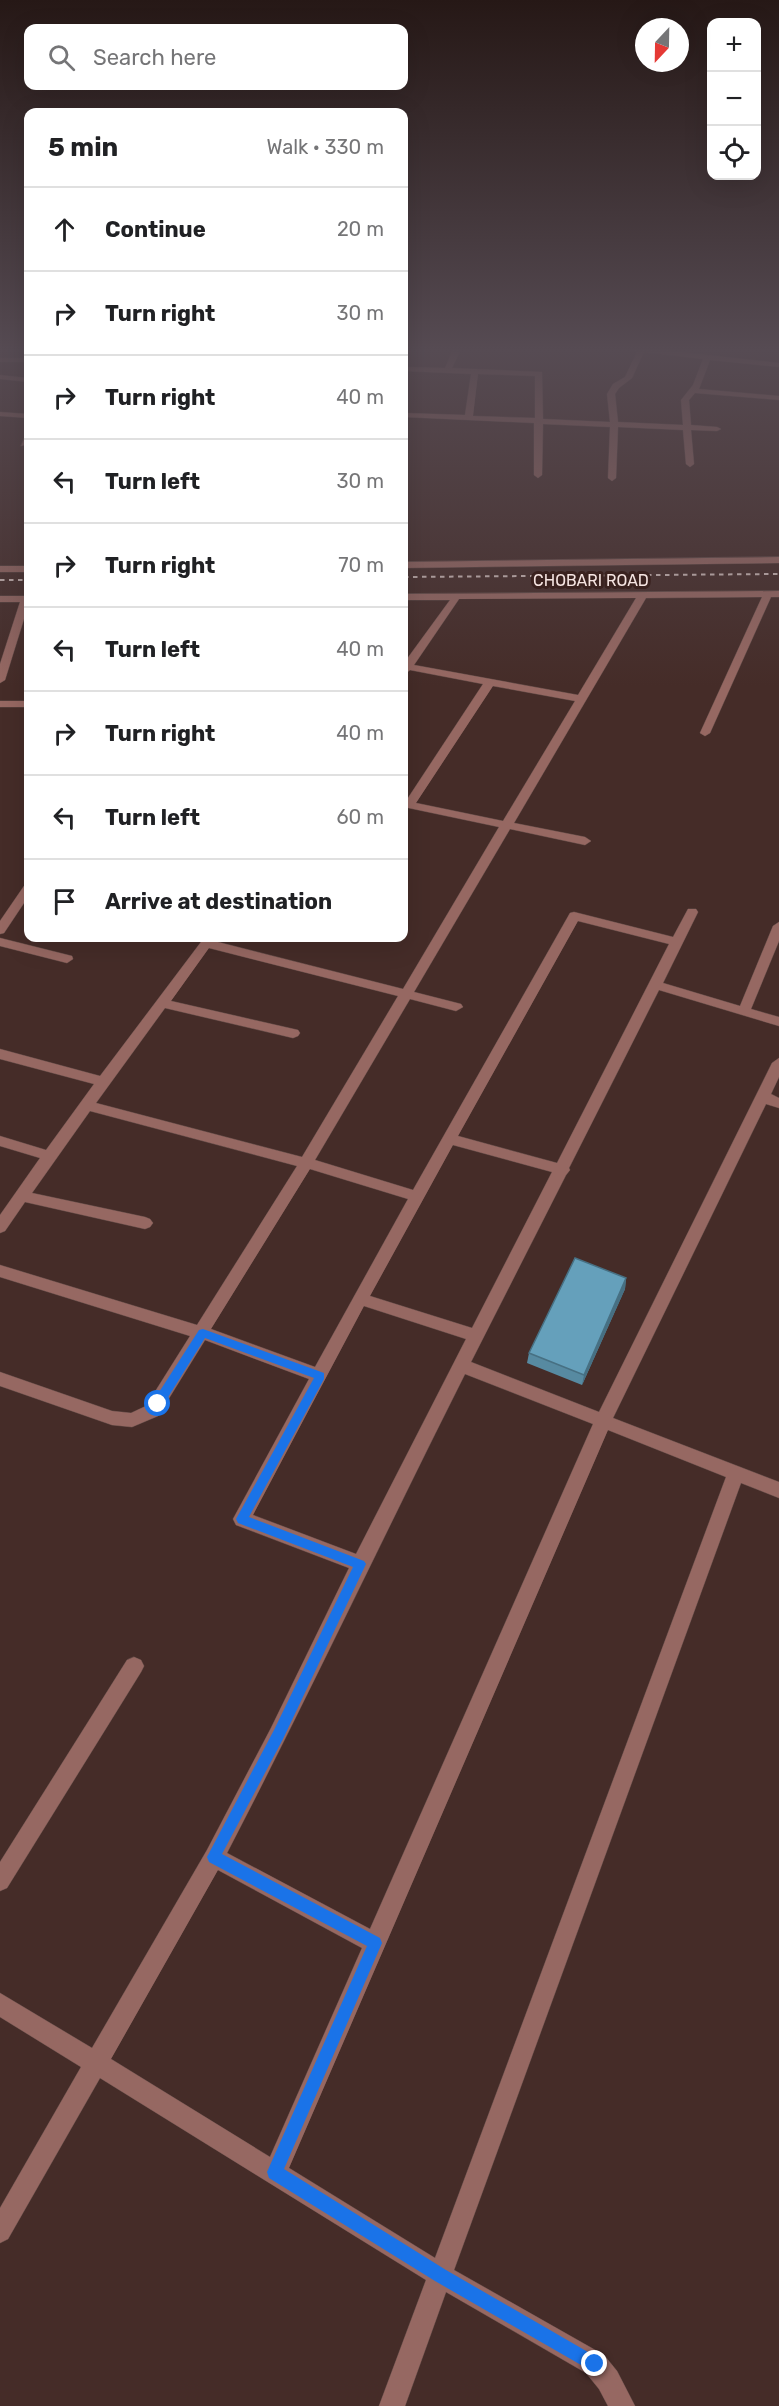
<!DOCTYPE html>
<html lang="en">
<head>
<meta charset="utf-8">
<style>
	body { margin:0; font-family:Rubik,sans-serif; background:#f2f2f2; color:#202124 }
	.controls { position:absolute; right:18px; top:18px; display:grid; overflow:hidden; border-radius:12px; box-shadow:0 6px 24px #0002 }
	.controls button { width:54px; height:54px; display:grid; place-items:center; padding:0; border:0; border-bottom:2px solid #e0e0e0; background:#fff; color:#202124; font:30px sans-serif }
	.compass { position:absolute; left:635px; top:18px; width:54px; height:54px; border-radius:50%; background:#fff; box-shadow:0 6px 24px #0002; rotate:202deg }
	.stop { position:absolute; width:18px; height:18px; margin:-14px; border:4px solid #1a73e8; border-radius:50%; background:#fff }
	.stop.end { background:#1a73e8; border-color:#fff; box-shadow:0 2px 6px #0008 }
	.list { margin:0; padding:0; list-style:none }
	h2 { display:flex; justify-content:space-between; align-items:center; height:78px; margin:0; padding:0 24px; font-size:26px }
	h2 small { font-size:20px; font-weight:400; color:#757577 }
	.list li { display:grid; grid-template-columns:39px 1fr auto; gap:18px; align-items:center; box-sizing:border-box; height:84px; padding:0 24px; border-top:2px solid #e0e0e0 }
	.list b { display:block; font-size:22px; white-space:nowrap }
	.list em { font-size:20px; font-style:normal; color:#757577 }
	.icon { flex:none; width:33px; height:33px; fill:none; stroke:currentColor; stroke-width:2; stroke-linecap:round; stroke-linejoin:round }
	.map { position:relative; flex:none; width:779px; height:2406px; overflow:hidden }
	.search { position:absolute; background:#fff; box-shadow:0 6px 24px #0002; left:24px; top:24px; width:384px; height:66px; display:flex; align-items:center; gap:15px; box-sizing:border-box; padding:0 21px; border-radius:12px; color:#757577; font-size:22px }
	.panel { position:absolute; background:#fff; box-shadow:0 6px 24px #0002; left:24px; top:108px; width:384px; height:834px; border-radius:12px }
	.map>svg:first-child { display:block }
</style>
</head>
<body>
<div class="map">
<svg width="779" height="2406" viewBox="0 0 779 2406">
	<rect width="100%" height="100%" fill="#452c28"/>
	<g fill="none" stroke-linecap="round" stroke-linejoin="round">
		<g stroke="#614a46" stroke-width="1">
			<path id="minor" d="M453,349h8l-9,19 90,4 1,47 67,3 -3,-28 6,-10 12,-7 12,-25 -7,-3h23l126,14v4l-69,-7 -11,29 80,7v4l-84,-7 -6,7 2,25 26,2 4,2 -4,2 -26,-1 3,34 -4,3 -4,-3 -3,-34 -65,-3 -2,51 -4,3 -4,-3 2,-51 -67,-3 -1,51 -4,3 -4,-3v-52l-130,-6v-4l61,2 6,-41 -67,-3v-4l41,1zM644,352l59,7 -10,26 -12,15 2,25 -65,-3 -3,-28 4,-6 13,-10zM478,374l57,2v42l-62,-2z
				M0,358h28v4h-28z
				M0,375l28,3v4l-28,-3z
				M0,412l28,2v4l-28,-2z
				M25,437h3v7l-7,2z
				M779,557v6l-375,5v-6z
				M0,566h28v6h-28z
				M779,591v6h-8l-61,136 -5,3 -5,-3 62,-136 -116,1 -132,225 71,14 6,4 -6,4 -75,-16 -96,163 47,12 2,3 -7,4 -46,-12 -95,161 98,30 157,-277 4,-1 99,25 15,-28h8l2,3 -35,71 77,23 33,-80 6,-4v19l-28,68 28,8v9l-120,-36 -90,178 1,2 -4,5 -95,187 128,50 173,-349 7,-5v19l-8,17 8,4v10l-13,-4 -153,314 166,64v16l-38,-15 -287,787 150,85 13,16 18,35h-27l-9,-17 -13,-16 -140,-81 -41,114h-26l47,-126 -326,-202 -92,161 -8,4v-35l81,-141 -81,-50v-24l92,55 115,-198 64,-122 78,-160 -113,-43 -3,-6 76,-140 -104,-39 -47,76 -26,11 -20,-2 -112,-39v-14l112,39 19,2 15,-7 44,-70 -190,-59v-12l197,60 100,-159 -207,-55 -58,82 113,24 5,2 3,4 -3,4 -5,2 -120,-27 -20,29 -5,2v-18l40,-57 -40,-12v-10l46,14 48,-66 -94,-25v-10l100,27 104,-138h12l-2,3 189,48 96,-162 -95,-20v-6h2l77,-117 -73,-14 -6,5v-12l46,-63h-46v-6zM636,598l-58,97 -164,-30 45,-66zM493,686l82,15 -72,120 -87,-18zM578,921l91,23 -112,219 -99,-27zM209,948l189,48 -96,161 -206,-54 69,-95 128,30 5,-2 2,-3 -2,-3 -127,-29zM453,1145l99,27 -80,156 -102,-32zM310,1169l98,30 -93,168 -104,-38zM364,1306l102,33 -110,215 -103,-39zM465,1374l128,50 -223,505 -143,-76c82,-158 158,-320 238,-479zM608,1430l118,47 -291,781 -146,-90zM218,1870l144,78 -92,209 -159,-98z
				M0,596h28v10l-23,74 -5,3v-19l20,-62h-20z
				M0,701h28v6h-28z
				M28,885v12l-24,36 -4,1v-13l24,-35z
				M0,938l72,18 1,3 -6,4 -67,-17z
				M134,1657l7,3 3,6 -3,6 -134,216 -7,3v-29l127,-202z"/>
		</g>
		<use href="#minor" fill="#966862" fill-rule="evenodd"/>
		<path stroke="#d1bfbb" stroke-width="2" stroke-dasharray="4.5 4.5" stroke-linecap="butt" d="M404,577l375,-3
			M0,580h28"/>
	</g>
	<path fill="#578aa1" d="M626,1278l-1,11 -43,96 -55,-22 2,-10z"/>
	<path fill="#477083" d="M626,1278l-1,11 -43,96 2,-10z"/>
	<path fill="#65a0bb" stroke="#477083" stroke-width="1.5" d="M575,1258l51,20 -42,97 -55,-22z"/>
	<linearGradient id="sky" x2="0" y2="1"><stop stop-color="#261816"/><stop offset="0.51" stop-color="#564b53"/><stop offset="1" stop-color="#564b53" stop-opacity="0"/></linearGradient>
	<rect width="779" height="686" fill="url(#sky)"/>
	<path fill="#1a73e8" d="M203,1329l121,44v6l-75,138 115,44 2,3 -83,175 -61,115 158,84 2,5 -98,226 162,101 154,89 3,5 -3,6 -5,3 -160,-92 -166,-103 -2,-6 100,-226 -158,-84 -2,-5 67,-127 79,-163 -115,-44 -2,-4 78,-141 -109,-40 -43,69h-8v-7l45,-70z"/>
	<g text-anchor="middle" stroke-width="6" stroke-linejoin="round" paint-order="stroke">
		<g font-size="16" fill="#f6e5e2" stroke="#3a221f">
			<text x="591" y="586">CHOBARI ROAD</text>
		</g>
	</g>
</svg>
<div class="controls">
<button>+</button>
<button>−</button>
<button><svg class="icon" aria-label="locate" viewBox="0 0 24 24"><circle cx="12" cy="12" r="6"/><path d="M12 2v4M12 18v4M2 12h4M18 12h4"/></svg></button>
</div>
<svg class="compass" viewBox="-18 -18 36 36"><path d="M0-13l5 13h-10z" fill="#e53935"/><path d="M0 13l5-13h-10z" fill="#757577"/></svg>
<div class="stop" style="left:158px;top:1404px"></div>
<div class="stop end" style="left:595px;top:2364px"></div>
<div class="search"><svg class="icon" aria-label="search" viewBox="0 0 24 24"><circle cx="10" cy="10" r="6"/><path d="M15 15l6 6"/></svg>Search here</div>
<section class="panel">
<h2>5 min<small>Walk · 330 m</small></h2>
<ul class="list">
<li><svg class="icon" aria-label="ahead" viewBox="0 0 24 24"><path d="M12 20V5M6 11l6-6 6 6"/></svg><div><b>Continue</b></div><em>20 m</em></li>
<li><svg class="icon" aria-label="right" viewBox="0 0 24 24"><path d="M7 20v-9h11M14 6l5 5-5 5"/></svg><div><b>Turn right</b></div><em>30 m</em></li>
<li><svg class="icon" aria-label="right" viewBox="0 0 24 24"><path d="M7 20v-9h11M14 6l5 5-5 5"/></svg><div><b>Turn right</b></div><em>40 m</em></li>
<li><svg class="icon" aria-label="left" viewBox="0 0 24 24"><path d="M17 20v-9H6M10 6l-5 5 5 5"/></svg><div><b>Turn left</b></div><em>30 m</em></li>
<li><svg class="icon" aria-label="right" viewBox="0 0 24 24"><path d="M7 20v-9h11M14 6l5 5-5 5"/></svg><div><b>Turn right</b></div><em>70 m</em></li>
<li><svg class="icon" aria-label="left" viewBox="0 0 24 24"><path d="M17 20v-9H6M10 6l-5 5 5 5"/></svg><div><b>Turn left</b></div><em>40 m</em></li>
<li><svg class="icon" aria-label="right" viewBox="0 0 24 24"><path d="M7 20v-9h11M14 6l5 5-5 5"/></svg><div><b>Turn right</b></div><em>40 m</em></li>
<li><svg class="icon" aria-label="left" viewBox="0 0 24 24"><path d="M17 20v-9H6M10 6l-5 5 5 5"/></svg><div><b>Turn left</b></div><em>60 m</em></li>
<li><svg class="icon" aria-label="arrive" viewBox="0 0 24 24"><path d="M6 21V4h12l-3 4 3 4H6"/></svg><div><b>Arrive at destination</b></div></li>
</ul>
</section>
</div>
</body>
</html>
